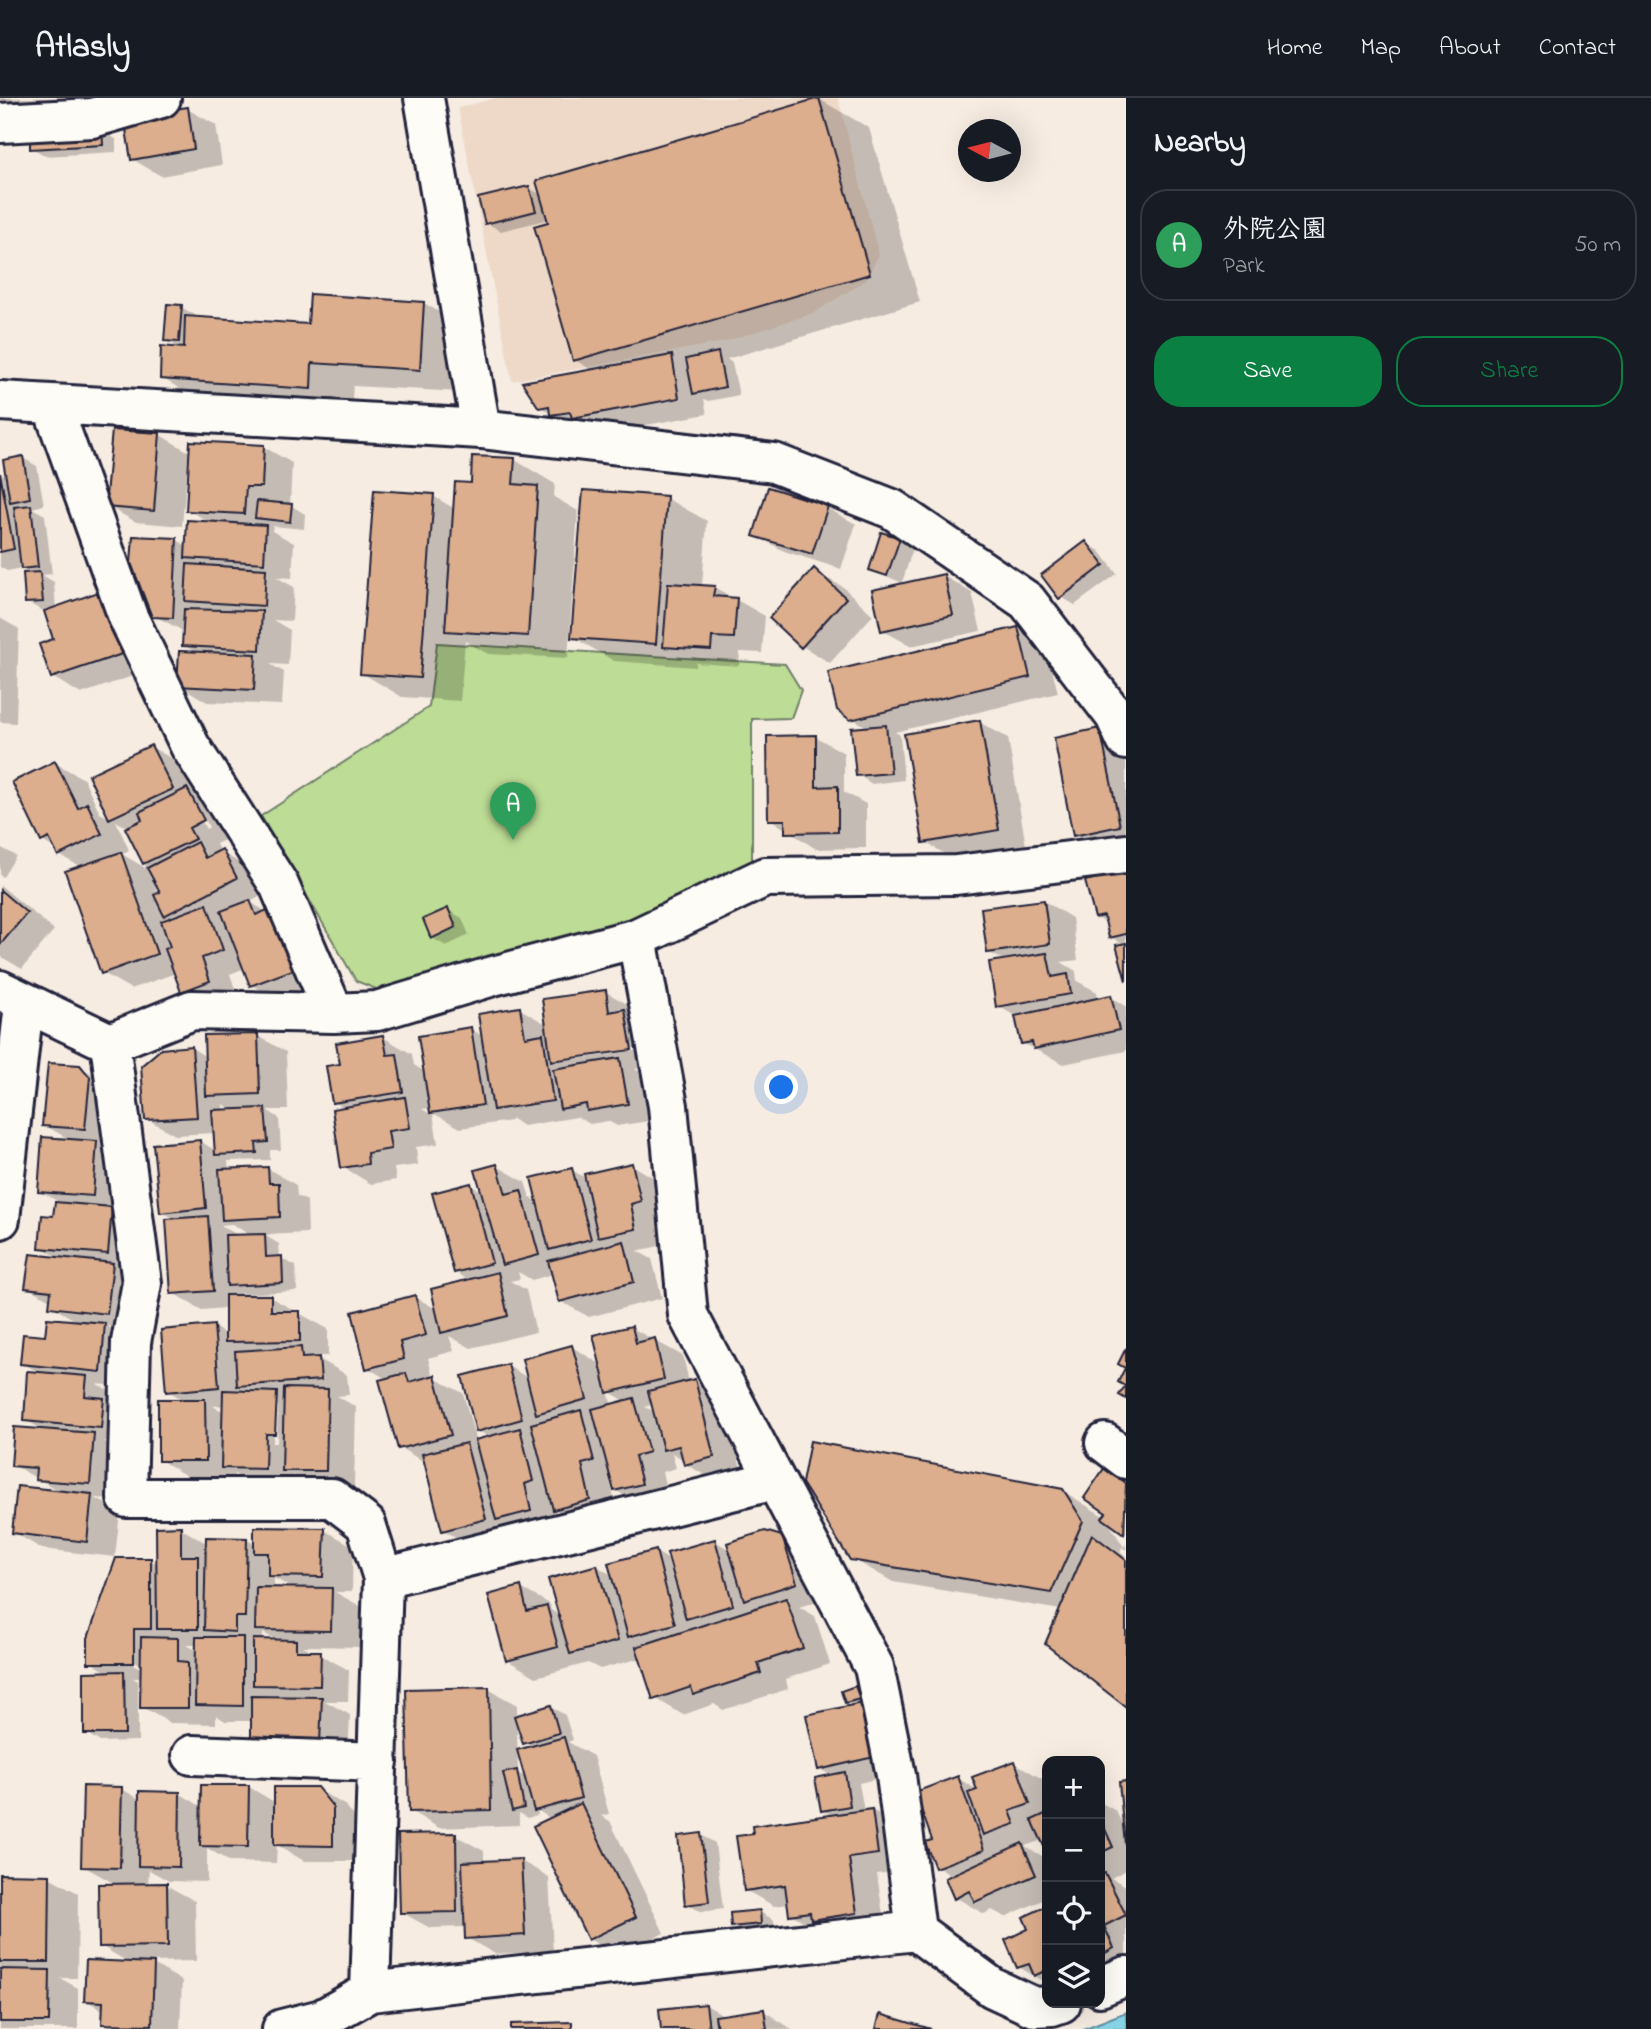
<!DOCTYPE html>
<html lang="en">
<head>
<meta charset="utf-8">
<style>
	body { margin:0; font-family:"Indie Flower","Klee One",sans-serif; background:#20242c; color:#f1f3f6 }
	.controls { position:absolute; right:21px; bottom:21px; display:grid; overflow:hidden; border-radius:14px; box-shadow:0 7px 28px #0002 }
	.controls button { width:63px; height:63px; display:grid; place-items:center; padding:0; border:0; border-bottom:2px solid #363941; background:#171b24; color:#f1f3f6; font:35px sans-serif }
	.compass { position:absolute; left:958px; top:21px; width:63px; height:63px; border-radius:50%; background:#171b24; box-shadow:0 7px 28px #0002; rotate:277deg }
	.you { position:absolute; left:782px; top:990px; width:24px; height:24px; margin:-18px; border:5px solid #fff; border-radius:50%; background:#1a73e8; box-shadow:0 0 0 10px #1a73e833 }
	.badge { display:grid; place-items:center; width:46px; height:46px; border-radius:50%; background:#0b8043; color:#fff; font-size:23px; font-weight:700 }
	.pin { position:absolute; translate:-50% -58px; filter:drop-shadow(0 2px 4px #0008) }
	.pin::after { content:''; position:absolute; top:37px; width:24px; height:21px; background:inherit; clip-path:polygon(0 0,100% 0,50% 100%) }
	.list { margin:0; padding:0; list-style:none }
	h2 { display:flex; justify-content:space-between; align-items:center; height:91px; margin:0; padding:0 28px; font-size:30px }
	h2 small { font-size:23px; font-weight:400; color:#9ea1a6 }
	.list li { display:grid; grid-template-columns:46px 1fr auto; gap:21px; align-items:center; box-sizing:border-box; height:112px; margin:0 14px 14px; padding:0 14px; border:2px solid #363941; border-radius:28px }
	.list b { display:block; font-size:26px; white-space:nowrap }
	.list p { margin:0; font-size:23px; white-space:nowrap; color:#9ea1a6 }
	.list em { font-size:23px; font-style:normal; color:#9ea1a6 }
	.actions { display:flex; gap:14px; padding:21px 28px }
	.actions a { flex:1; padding:16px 0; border:2px solid #0b8043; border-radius:28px; text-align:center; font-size:24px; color:#0b8043 }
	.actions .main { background:#0b8043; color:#fff }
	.icon { flex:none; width:38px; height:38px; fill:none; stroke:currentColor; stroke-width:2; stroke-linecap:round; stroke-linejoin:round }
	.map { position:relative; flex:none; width:1126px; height:1931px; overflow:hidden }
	header { display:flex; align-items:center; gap:42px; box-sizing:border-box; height:98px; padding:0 35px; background:#171b24; border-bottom:2px solid #363941 }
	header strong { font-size:33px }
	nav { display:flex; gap:38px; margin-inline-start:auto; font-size:24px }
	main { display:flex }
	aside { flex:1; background:#171b24 }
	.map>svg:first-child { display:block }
</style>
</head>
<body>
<header>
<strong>Atlasly</strong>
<nav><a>Home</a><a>Map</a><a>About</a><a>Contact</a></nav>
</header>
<main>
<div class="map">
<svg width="1126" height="1931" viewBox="0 0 1126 1931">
	<rect width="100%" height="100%" fill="#f6ece2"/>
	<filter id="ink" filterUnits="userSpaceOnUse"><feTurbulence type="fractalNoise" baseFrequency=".0143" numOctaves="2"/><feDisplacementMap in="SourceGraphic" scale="14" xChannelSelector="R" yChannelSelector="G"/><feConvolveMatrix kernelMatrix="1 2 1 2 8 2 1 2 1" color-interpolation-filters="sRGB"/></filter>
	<g filter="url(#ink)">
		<path fill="#eed9c8" d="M496,0h342l41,157 -14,26 -51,32 -90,29 -212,39 -54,-273z"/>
		<path fill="#bddc95" stroke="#707f68" stroke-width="2" d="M437,545l348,21 16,26 -10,28 -39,1v145l-154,69 -207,62 -35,-14 -95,-165 168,-109z"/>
		<path fill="#87d4e6" stroke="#5f8da2" stroke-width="2" d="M1126,1914v17h-43z"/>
		<path fill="#0003" fill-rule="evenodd" d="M0,0h92l1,8 -93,8z
			M819,1l50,29 51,174 -193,57 5,4 7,32 -30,6 -5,-2 3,15 -105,19 -22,-2 -40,-24 53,-36 -18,-11 -26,-141 -48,12 -15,-8 43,-35 13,7z
			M187,11l29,16 6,40 -61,11 -29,-17z
			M102,33l14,8v13l-70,4 -14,-8z
			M424,205l40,24 -4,65 -107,-6 -2,26 -149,-10 -40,-24 19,-29 -16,-9 16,-33 14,8v4l115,7z
			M114,333l46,4 31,18 73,-6 28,16 -2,42 15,9 -1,15 -31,-3 -1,5 22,12 -2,35 -16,-1 18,10 -2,34 -19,-1 17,10 -2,35 -18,-1 14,8 -2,33 -75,-3 -28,-17 18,-32 -13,-8 1,-13 -32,-17 -18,-78 42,3 10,6 24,-23 -23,-13 3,-51h-3l-6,67 -46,-4 -29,-16z
			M23,360l14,8 7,39 -12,3 13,7 7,59 -10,1 12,7 2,27 100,59 -75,26 -29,-17 4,-37 -11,-30h-4l-15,-8 7,-28 -10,-6 -16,3 -7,-4v-94l8,5z
			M515,362l40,24 -1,13 24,14 -10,147 -80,-4 -23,-13 -5,60 -58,-4 -40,-24 71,-177 22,13 17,-24z
			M666,400l41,23 -5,65 12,1 51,29 -3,37 -22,-1 -1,14 -43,-3v4l-82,-6 -41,-24z
			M827,410l29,16 -15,45 -57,-18 -29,-16z
			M883,436l30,14 -11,35 -31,-14z
			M1086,445l14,8 17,23 -42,31 -14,-8z
			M814,473l29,16 30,28 -43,48 -28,-17z
			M944,478l28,17 9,38 -70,15 -29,-16z
			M0,520l19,11 -3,94 -16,-1z
			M1018,531l28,16 12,48 -163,39 5,3 4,45 -32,4 -14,-9 11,-47 -18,-10z
			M979,624l29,16 18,108 -73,13 -28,-17z
			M1100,632l26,15v101l-23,5 -28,-16z
			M816,639l28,16v39l22,12v44l-50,1 -46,-30z
			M151,649l29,16 15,31 21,12 15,31 -15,7 4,8 30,16 14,26 -14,8 17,10 56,73 -43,17 -28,-17 -7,-17 -15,6 8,24 -27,10 -29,-17 -6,-18 -45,16 -28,-16 -22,-106 -22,-12 -3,-6 -14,-8 13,-78 29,16 16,34 11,6 -21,-43zM197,714h4l8,15 -3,2zM116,723l10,6 21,42 -25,-15 7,-4zM155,780l7,14 -4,3 -5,-16z
			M0,749l16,9 -13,21 -3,-2z
			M1126,775v101l-2,-29 -13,-8 -4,-13 -11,-7z
			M0,787l54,45 -32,39 -22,-13z
			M1044,803l28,17 6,42 -17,2 15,9 1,10 20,11 1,8 13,-3 15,9v45l-62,13 -42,-21 -5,-26 -19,-11 7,-45 -17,-9z
			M448,812l14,8 7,17 -23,11 -14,-8z
			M606,894l28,16 26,57 -25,4 13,8 7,43 -38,6 -9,-5 -18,3 -13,-7 -54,9 -12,-8v3l-51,7 -27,-15 5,31 -22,3 2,18 -24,3 2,12 -25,4 -28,-17 3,-58 -12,-7 7,-37 42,-28 29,17 2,11 11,7 46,-43 13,8 36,-28 28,16zM640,949l1,3 -65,9v-3zM431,1010l1,7 -10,-6z
			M0,918l6,4 -6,52z
			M258,938l28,16 2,58h-21l12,8 2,32h-11v10l-42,1 1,9 38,-2 29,17 1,11 10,5 1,32 -44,2 15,9 1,14 16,8 1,25 -54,3 -3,-2v2h-5l1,3h34l58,32v27h-14l33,19 2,20 -12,1 19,11 -2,80 -41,-1 -20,-11v9h-42l-17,-10v3h-46l-28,-17 25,-59 -18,-11 47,-63 13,8 -1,-27 -25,2 -28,-17 4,-73 -15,-8 38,-71 16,10 -1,-18 -40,2 -28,-16 45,-71 14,9zM223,1006l12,7 -11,1zM232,1126l20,12 -16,1v-3l-16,-9zM225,1307l-1,7 -11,-6zM274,1308h4l-1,37h-4z
			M80,969l29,17 4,61 -15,-2 27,16 11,110 -19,-2 24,14 -5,48 -29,-3 26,15 -4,46 -32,-3 18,10 15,49 -26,-2 18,11 -3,48 -24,-2 25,14 -5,45 -73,-8 -29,-17 48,-40 -48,-27 31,-34 -18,-11 16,-46 -20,-11 24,-25 32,-16 -27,-16 1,-5 -25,-14 35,-28 -22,-12 15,-30 2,-16 -17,-10 32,-50 -28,-16z
			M632,1067l29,17 8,35 -11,3 6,25 -27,6 15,8 10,39 -73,19 -29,-16 -7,-27 -21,6 -14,-8 2,7 -10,2 16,9 10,42 -65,16 -22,-12 5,15 -26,7 5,19 30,16 13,48 14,-3 -13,-8 31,-64 20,12 44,-31 30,18 30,-37 51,28 6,26 6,-1 28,16 19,76 -28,7 -29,-16 -1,-4 -12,-7 4,15 -14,4 7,28 -25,7 -29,-17 -2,-9h-3l8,35 -35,9 -28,-16 4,18 -87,19 -29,-16 -17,-67 -26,-15 -12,-68 -20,-12 47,-71 23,13 32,-29 -15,-9 15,-87 13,7 14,-26 28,16 5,15 9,6 33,-33 15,9zM608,1293l19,11 -15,4zM653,1306l2,8 -10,-5z
			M1105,1372l21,13v50l-19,-13 17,27 2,-3v6l-4,-3 -2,5 6,4v149l-65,-95 -168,-28 -42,-24 212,-67 42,26 3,-4z
			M180,1430l28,16 38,-5 10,6 68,-15 29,16 -1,46h-17l25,14 -1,41 -56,-1 46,24 -1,31h-23l25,14 -2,44 -95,-38h-28l-9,-6v9l-46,-1 -28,-16v-29h-9l5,3v60l-38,1 -14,-9 23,-60 -19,-11 61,-102 7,4zM274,1480l20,11h-20zM263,1535l15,8h-15zM186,1547h12v7zM127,1559l15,8v4l-16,-9z
			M782,1440l29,16 13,45 -25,8 16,9 15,48 -44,15 2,10 -65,21 -9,-6 -31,11 -28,-17 -14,-40 -41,11 -12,-6 -52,14 -29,-17 14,-72 29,16 1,6 10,6 36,-50 16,10 43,-24 15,9 44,-20 15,9z
			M854,1590l15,8 33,77 -43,10 5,28 8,-1 28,17 6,43 -29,4 8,54 -66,2 -28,-16 -2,-10 -15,2 -29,-16 88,-74 -11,-6 11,-34 -14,-7 35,-63 -7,-4z
			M488,1591l29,16v12l34,-10 14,8 8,25 -5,2 25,14 16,58 -8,2 9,5 54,112 -46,23 -29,-17 -38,-120 -14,-9 1,5 -11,3 -8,-5v12l-80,3 -29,-17zM517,1625l8,19 9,6 -7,30 -9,-5z
			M1015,1665l29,17 3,10v59l-4,-9 -18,6 22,13v39l-42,19 -13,-7 -8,4 -29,-17 -2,-21 -16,-10 -3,-25 24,-63 21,13z
			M1126,1685v87l-15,8 15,8v87l-26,2v-173l16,9 9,19z
			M249,1689l27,16 41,-14 29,17 15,19v36h-57l-27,-16 -1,18 -46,-1 -23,-14v34l-38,-1 -20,-11 -1,15h18l29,16 1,60 -46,1 32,19 -2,48h-65l-11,-6v-12l-18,-11 45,-36 -30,-18 16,-61 -34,-19 39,-77 19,11 38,-7 23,14z
			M455,1737l29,16v11l37,-1 28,16 4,74 -58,3 -28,-16 -1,-11 -36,1 -29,-16z
			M701,1737l14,8 8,66 -22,3 -14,-8z
			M0,1778l49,1 29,16 -1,85h-17l18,10v41h-78z
			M1047,1810v76l-28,-17 11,-37 -5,-12z
			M760,1814l14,8 1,12 -28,2 -14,-8z
			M706,1907l19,11 39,-5 28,18h-129z"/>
		<path fill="#dcae8d" stroke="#22223b" stroke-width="2" d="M819,0l51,176 -297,87 -39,-135 14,-4 -12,-41z
			M188,9l6,42 -63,11 -7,-43z
			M102,31l1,16 -73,4v-16z
			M529,88l7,25 -51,13 -7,-26z
			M310,196l114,8 -4,68 -108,-7 -1,26 -151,-10 1,-33 23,2 1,-32 123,8z
			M167,206l15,1 -3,37 -15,-1z
			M718,254l7,35 -32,7 -7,-35z
			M672,257l7,43 -107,20 -2,-6 -20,3 -1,-9 -10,2 -17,-26z
			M112,332l48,3 -6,78 -49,-4z
			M190,343l74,4 -2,42h-16l-2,27 -58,-3z
			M23,358l7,42 -20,4 -7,-42z
			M472,358l43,2 -2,26 25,2 -10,150 -83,-5 10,-149 16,1z
			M0,375l14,76 -14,3z
			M768,389l60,19 -16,48 -59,-18z
			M374,392l60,4 -14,184 -60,-4z
			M583,392l84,6 -11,148 -85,-6z
			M257,403l35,3 -2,18 -35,-4z
			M31,407l7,62 -17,2 -7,-62z
			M187,422l79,5 -2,38 -79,-5z
			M881,434l19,6 -13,38 -18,-6z
			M133,438l44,2 -4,80 -21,-1 -21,-54z
			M1086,443l18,24 -45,34 -18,-24z
			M187,466l79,5 -2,37 -79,-5z
			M814,470l32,30 -45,50 -32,-30z
			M40,474l3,30 -18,1 -2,-30z
			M944,476l9,41 -72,16 -9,-41z
			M668,485l47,3 -2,10 24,2 -3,40 -22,-1 -1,13 -48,-3z
			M107,491l21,63 -77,26 -12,-34 14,-5 -9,-28z
			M184,511l78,2 -2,39 -78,-4z
			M1018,529l12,50 -180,43 -13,-10 -9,-38z
			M179,553l77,3 -2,36 -77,-4z
			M980,622l19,110 -76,13 -19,-109z
			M886,627l5,48 -35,3 -5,-48z
			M1100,630l20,98 -47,10 -19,-98z
			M816,637v52l22,-1v46l-53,1v-13h-17l-1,-84z
			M151,647l22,44 -64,30 -21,-44z
			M55,663l23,47 9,-5 15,31 -44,22 -9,-18 -8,4 -29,-60z
			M187,690l17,32 -15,8 6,11 -52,25 -18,-36 17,-8 -3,-8z
			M197,744l8,16 17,-9 15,29 -73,38 -10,-21 6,-3 -13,-24z
			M121,754l36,102 -56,20 -36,-103z
			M1126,773v63l-17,4 -5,-22 -9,2 -10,-37z
			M0,792l27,23 -27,32z
			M250,802l6,15 16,-7 23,61 -45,17 -29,-75z
			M1044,802l6,44 -63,9 -6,-45z
			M207,806l16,46 -21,8 8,23 -29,11 -16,-43 5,-2 -9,-26z
			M448,810l8,19 -25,12 -8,-20z
			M1126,845v38l-10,-36z
			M1047,855l5,24 16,-3 3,20 -75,13 -7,-45z
			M606,892l3,22 16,-3 7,41 -81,11 -9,-62z
			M1111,897l8,35 -85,19 -2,-7 -11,2 -6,-28z
			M520,909l5,30 18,-3 10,67 -60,9 -15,-96z
			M471,929l12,78 -53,8 -12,-77z
			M258,936l2,60 -54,2 -2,-61z
			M383,937l4,20 10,-1 6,38 -71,11 -6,-37 14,-2 -4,-21z
			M192,948l5,71 -52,3 -4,-54 20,-17z
			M620,960l8,46 -41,7 -1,-7 -26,5 -7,-40z
			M48,965l32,2 10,12 -5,52 -43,-3z
			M405,999l5,31 -22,3 3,18 -24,4 1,11 -27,4 -9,-59z
			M265,1010l3,34 -12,1 1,10 -42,2 -3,-45z
			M42,1039l55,4 -4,55 -55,-4z
			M200,1042l6,68 -46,5 -7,-69z
			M632,1065l9,38 -10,3 5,25 -38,8 -14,-63z
			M497,1066l9,30 15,-4 18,65 -37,10 -27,-95z
			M268,1069l1,16h10l1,34 -58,3 -3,-51z
			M572,1070l19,71 -42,11 -18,-72z
			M471,1085l21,80 -38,10 -22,-80z
			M55,1104l57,5 -4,47 -69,-6 3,-33 11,1z
			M208,1118l5,75 -42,3 -5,-75z
			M265,1136l1,23 16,-1 1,27 -56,3 -2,-51z
			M624,1143l10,41 -75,20 -11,-41z
			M30,1156l83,9 -6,51 -58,-7 2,-16 -26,-3z
			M498,1174l10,44 -67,17 -10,-44z
			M225,1197h46v16h29v30l-75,1z
			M415,1197l11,40 -26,7 4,17 -38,10 -14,-57z
			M47,1220l58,5 -4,49 -81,-8 3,-30 22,2z
			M214,1227l5,62 -53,5 -5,-62z
			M632,1228l4,17 19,-5 9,41 -57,14 -14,-58z
			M572,1247l15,54 -51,15 -14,-55z
			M301,1249l1,11 17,-1 2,23 -84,6 -2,-35z
			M1126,1250v51l-7,-4 6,-9 -7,-4 7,-14 -7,-4z
			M508,1266l14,55 -46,13 -14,-56z
			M27,1273l60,5 -2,20 19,2 -3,30 -77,-7z
			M406,1275l3,9 26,-7 16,60 -53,14 -19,-69z
			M695,1281l19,78 -30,8 -5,-19 -16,4 -15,-59z
			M284,1290l44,1 -2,82h-44z
			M223,1292l54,2 -2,42h-9l-1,35 -44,-1z
			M634,1300l15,54 -14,4 7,28 -28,7 -22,-82z
			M158,1301h47l1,62h-48z
			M581,1312l13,51 -12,3 8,36 -37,10 -22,-86z
			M14,1329l80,6 -4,51 -55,-4 1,-12 -25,-2z
			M520,1330l13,53 -8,3 6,27 -35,9 -21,-80z
			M810,1343l253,48 20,32 -32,72 -201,-33 -48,-77z
			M466,1345l20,76 -44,12 -20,-77z
			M1105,1369l21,16 -2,51 -22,-16 4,-5 -22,-15z
			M17,1388l75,8 -5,48 -75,-9z
			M181,1428v30h17v73h-41l-1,-102z
			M254,1429l71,1 -2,49 -55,-1v-23h-14z
			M765,1433l17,5 15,47 -53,17 -17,-57z
			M1092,1436l34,26v147l-81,-63z
			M206,1439l41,1 -2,79h-10v15l-31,-2z
			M715,1441l18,66 -47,14 -19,-66z
			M656,1452l19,74 -47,13 -20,-74z
			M116,1460h35v71h-17v34h-46v-25z
			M597,1467l21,76 -48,13 -22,-75z
			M521,1488l6,25 20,-5 11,41 -52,14 -18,-66z
			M256,1489l76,1 -1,43 -76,-1z
			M786,1500l17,50 -45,15 3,10 -68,22 -2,-8 -38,13 -17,-53z
			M141,1539l37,1v23l10,1v46h-48z
			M196,1539h47v69l-48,-1z
			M253,1541l43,1v11h25l-1,35 -67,-1z
			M124,1573l1,63h-41v-62z
			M855,1588l5,13 -15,4 -4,-12z
			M489,1589l2,123 -82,2 -3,-123z
			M251,1598l71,1 -2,46 -69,-1z
			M862,1605l12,54 -56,13 -12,-55z
			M551,1607l8,28 -36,11 -9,-28z
			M564,1639l17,61 -47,13 -17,-61z
			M1015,1663l15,43 -20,7 5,13 -32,11 -15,-42 9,-3 -5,-13z
			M517,1672l7,38 -12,3 -9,-38z
			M845,1674l5,34 -29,5 -6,-33z
			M958,1678l26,74 -49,18 -10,-26 7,-2 -17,-48z
			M1126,1683v64h-1l-6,-63z
			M201,1687h48l-1,62 -48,-1z
			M83,1688l39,1 -2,81 -39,-1z
			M274,1689h43l16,20v39l-59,-1z
			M139,1693l41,1 -1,75 -41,-1z
			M581,1705l55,114 -48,23 -55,-114z
			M872,1711l6,45 -29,4 8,55 -46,7 -1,-8 -21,3 -4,-30 -41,6 -8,-55 17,-2 -1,-8z
			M1047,1715v40l-15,-33z
			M1100,1720l13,29 -13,6z
			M456,1735l1,79 -57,1 -2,-79z
			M701,1735l8,69 -24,3 -7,-69z
			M1022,1745l14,32 -61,27 -6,-11 -15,8 -9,-21z
			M521,1761l4,76 -60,4 -3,-77z
			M1105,1775l21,42 -22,11 10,22 -14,8v-81z
			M0,1776l50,1 -1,87h-49z
			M167,1785l1,63 -69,1 -1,-63z
			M1047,1808v64l-13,6 -5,-12 -12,4 -12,-28 23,-11 -5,-12z
			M760,1812l1,14 -30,3 -1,-14z
			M86,1862l68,3 -2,62 -50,-1 1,-22 -19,-1z
			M0,1871l50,1 -1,52h-49z
			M706,1906l3,25h-48l-2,-20z
			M764,1911l3,20h-50l-2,-13z
			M880,1916l51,15h-55z
			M572,1924v7h-61v-5z"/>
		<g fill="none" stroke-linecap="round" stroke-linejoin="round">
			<g stroke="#22223b" stroke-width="44">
				<path id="minor" d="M424,0l57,331
					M0,25l92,-5 69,-20
					M0,303l481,28 293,34 118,46 135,92 88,115 11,24
					M52,307l76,212 62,129 89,139 55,128
					M637,840l31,168 20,209 186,352 22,108 20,156
					M0,892l110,53 82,-33 142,3 43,-2 116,-35 144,-38 128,-61 191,-2 170,-21
					M110,945l32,240 -11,59 -4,156h205l34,26 17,54 -13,414
					M0,1121l24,-215
					M1105,1345l21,16
					M383,1480l392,-98
					M192,1657l186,7
					M1100,1889l26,-11
					M282,1931l40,-10 48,-27 546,-61 77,57 41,19 18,-1 9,-3"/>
			</g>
			<use href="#minor" stroke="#fdfcf7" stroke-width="38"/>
		</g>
	</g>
</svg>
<div class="controls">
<button>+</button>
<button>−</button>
<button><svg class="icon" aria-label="locate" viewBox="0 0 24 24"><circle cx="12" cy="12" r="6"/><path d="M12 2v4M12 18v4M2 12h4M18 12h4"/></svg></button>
<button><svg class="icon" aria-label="layers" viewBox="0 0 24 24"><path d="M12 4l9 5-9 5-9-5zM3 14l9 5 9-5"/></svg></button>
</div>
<svg class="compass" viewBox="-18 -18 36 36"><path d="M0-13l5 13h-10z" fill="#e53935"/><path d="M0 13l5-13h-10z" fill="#9ea1a6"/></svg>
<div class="you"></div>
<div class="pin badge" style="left:513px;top:742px;background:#2e9e5b">A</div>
</div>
<aside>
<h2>Nearby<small></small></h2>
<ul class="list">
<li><span class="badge" style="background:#2e9e5b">A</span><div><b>外院公園</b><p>Park</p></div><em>50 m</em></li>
</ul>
<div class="actions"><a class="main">Save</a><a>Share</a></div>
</aside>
</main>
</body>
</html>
